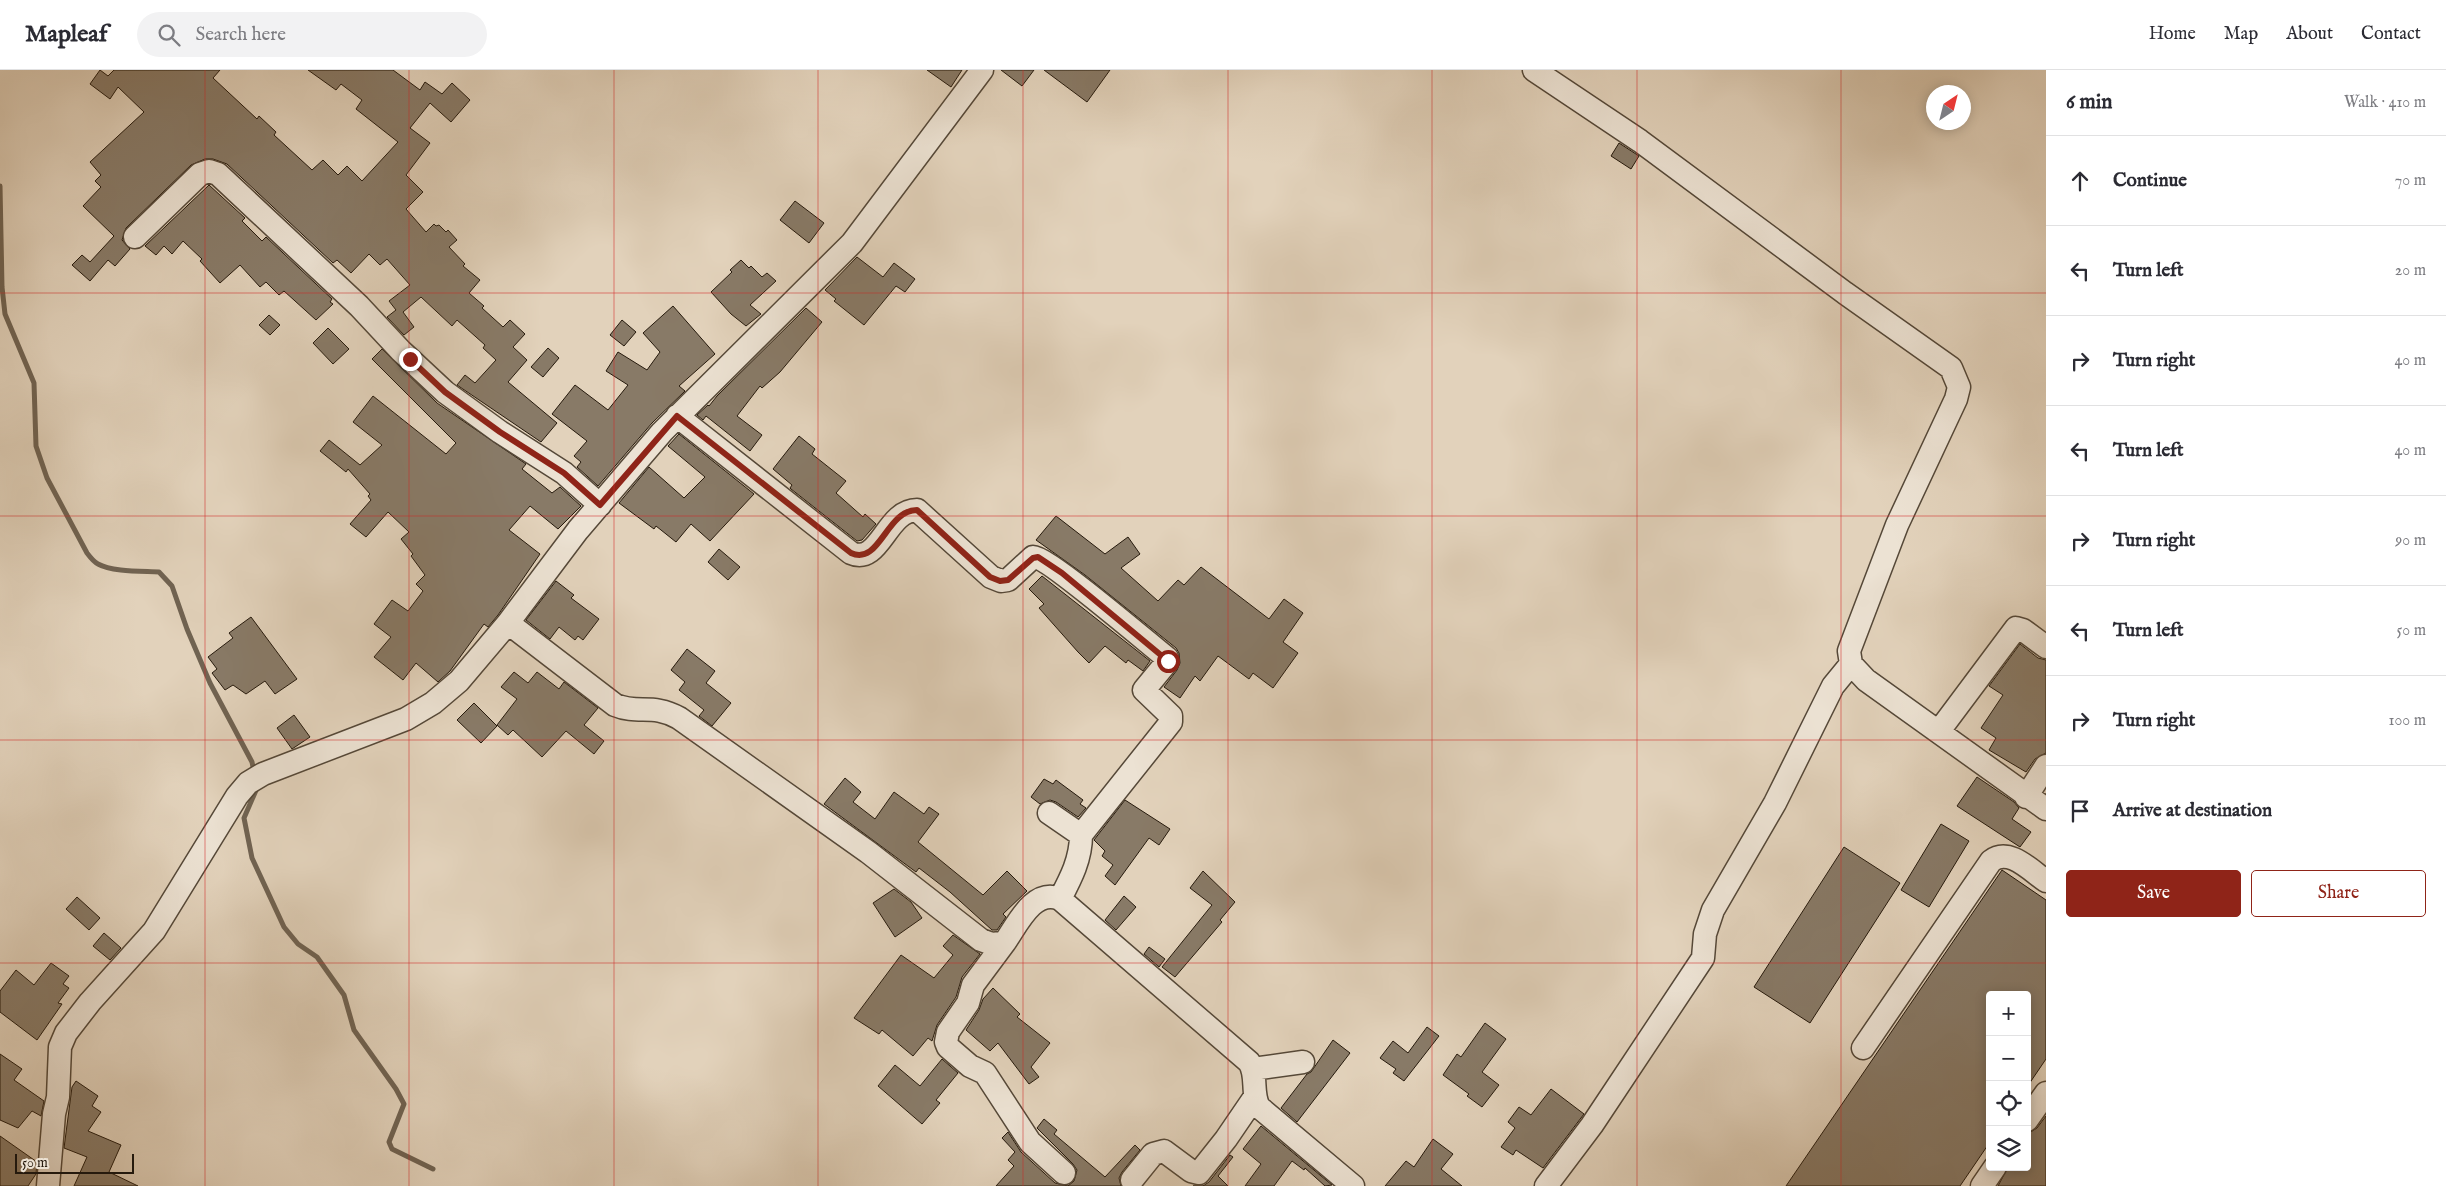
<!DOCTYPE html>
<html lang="en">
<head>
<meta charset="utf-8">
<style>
	body { margin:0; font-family:"IM FELL English",serif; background:#f2f2f3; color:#2b2b33 }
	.controls { position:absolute; right:15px; bottom:15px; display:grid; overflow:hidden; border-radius:5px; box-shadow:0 2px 12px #0003 }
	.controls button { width:45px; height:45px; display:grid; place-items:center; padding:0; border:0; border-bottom:1px solid #e1e1e2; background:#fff; color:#2b2b33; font:25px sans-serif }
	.compass { position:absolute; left:1926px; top:15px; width:45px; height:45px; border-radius:50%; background:#fff; box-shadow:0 2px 12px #0003; rotate:35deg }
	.scale { position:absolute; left:15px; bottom:12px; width:119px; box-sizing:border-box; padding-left:5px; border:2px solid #261a0d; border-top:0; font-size:14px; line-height:18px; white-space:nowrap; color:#261a0d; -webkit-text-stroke:4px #ece2d3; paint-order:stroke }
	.stop { position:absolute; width:15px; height:15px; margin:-11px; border:4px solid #8f2418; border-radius:50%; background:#fff }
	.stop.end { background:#8f2418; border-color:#fff; box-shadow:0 1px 5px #0008 }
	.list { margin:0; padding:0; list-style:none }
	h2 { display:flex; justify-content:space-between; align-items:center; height:65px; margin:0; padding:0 20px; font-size:21px }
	h2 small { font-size:16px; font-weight:400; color:#7c7c81 }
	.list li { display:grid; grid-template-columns:32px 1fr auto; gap:15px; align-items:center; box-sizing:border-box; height:90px; padding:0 20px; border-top:1px solid #e1e1e2 }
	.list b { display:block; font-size:19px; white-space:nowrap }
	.list em { font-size:16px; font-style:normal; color:#7c7c81 }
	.actions { display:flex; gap:10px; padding:15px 20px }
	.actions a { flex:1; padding:11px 0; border:1px solid #8f2418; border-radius:5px; text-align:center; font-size:18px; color:#8f2418 }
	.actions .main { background:#8f2418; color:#fff }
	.icon { flex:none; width:28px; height:28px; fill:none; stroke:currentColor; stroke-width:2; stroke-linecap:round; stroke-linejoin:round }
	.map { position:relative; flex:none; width:2046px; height:1116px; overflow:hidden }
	header { display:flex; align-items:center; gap:30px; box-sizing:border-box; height:70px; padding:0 25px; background:#fff; border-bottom:1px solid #e1e1e2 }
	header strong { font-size:24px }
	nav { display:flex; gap:28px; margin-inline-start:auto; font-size:18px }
	.search { width:350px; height:45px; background:#f2f2f3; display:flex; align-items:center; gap:12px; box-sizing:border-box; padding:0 18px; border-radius:28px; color:#7c7c81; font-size:19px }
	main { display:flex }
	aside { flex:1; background:#fff }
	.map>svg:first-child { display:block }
</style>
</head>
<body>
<header>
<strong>Mapleaf</strong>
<div class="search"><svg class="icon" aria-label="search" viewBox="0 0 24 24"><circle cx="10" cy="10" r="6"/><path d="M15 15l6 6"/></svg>Search here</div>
<nav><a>Home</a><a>Map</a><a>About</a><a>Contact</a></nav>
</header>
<main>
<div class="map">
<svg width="2046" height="1116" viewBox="0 0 2046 1116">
	<rect width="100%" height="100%" fill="#e2d2bb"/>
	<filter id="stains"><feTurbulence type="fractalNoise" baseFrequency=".004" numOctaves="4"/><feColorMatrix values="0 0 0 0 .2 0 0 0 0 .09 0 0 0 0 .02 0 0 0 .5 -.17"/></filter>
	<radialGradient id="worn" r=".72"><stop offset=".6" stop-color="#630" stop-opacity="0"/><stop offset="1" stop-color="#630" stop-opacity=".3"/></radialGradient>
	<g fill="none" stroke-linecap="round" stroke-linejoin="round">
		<path stroke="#706352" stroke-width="5" d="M0,116l2,101 3,27 29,69 2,63 11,32 40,75c3,4 7,9 11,11 14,8 45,7 61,8l13,14 15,43 23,54 42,79 2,10
			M257,718l-13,30 8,40 32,69 14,17 19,13 27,38 10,35 42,59 8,15 -15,38 3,7 41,20"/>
	</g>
	<path fill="#887a67" stroke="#261a0d" d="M100,0l8,6 6,-6h106l-7,8 44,41 2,-3 17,16 -2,3 38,35 11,-10 15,15 9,-9 15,15 36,-39 -42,-33 6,-9 -21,-16 -5,6 -28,-20h85l27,20 5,-8 17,12 10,-11 18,17 -19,22 -21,-19 -20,25 20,15 -24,32 17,17 -17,17 20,23 8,-8 2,2 3,-1 7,7 2,-2 9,10 -8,7 16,17 -2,2 17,14 -11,13 15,13 -2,2 21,19 7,-7 15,14 -12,13 14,13 -19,22 49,41 -16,19 -84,-57 8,-10 10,8 21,-23 -13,-12 2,-3 -28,-25 -5,6 -31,-29 -18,15 11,15 -10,8 -17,-18 9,-7 -7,-9 21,-16 -23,-26 -7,6 -11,-11 -18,19 -14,-13 -4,3 -106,-99 -14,-5h-8l-14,6 -65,63 -4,12 8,9 -15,17 -7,-6 -18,21 -18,-16 10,-10 8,7 24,-26 -31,-30 18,-19 -6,-6 6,-6 -11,-13 54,-50 -26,-25 -8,12 -20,-15z
		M927,0h35l-11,17z
		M1001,0h33l-12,16z
		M1044,0h66l-23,32z
		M1619,73l20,13 -8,13 -20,-13z
		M209,115l36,33 -3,3 20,20 4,-4 66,62 -2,3 3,2 -17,16 -32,-29 -5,4 -13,-13 -6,5 -20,-22 -20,18 -20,-22 2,-2 -19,-18 -11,13 -8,-8 -8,9 -11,-9z
		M795,131l29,22 -15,20 -29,-23z
		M857,187l26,20 11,-14 21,16 -10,13 -9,-6 -32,39 -30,-24 2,-2 -11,-9z
		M741,190l8,8 2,-2 11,11 5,-4 9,8 -26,24 11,9 -15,12 -15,-12 -20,-22 21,-20 -2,-2z
		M673,236l42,48 -36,32 6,5 -33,32 -54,63 -21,-19 4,-5 -7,-6 13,-15 -35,-27 23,-29 33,25 20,-25 -22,-14 12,-19 29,18 13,-18 -17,-19z
		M806,238l16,14 -42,50 -18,16 -2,-2 -23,30 25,19 -12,16 -44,-35 -3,4 -6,-5 11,-10 1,1 8,-10z
		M269,245l11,10 -10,10 -11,-10z
		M622,250l14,12 -12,14 -14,-11z
		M328,258l21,21 -16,15 -20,-21z
		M548,278l11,10 -16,19 -12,-10z
		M382,279l55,54 89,61 -4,5 30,24 8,-6 21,19 -23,23 -28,-23 -21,24 31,24 -42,61 -10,12 -4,-3 -34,47 -12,11 -22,-19 -13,17 -29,-23 17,-20 -17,-13 18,-24 16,11 15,-20 -7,-7 9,-9 -14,-19 2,-2 -12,-15 8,-7 -21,-20 -22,25 -16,-13 21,-24 -3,-4 2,-2 -22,-25 -2,3 -26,-21 9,-11 31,25 22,-20 -29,-23 20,-26 73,58 10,-11 -84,-84z
		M679,364l75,60 -44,47 -19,-17 -15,18 -20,-16 -2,3 -35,-26 30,-36 35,31 21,-21 -37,-31z
		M799,366l16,13 -3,5 34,27 -10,12 27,24 2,-3 11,10 -14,16 -5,1 -66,-52 -1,-1 2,-3 -19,-16z
		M1056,446l49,38 23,-17 12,17 -19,14 37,33 20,-21 6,5 17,-18 68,52 15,-20 19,14 -20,29 15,11 -25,35 -20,-15 -4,6 -31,-23 -18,25 -5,-5 -15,22 -16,-11 13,-17 3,-7 -1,-10 -3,-5 -91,-73 -49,-35z
		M719,479l21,18 -12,13 -20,-18z
		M1042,506l108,85 -7,10 -15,-11 -2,3 -21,-17 -16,17 -11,-11 -39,-44 5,-4 -15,-15z
		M556,511l18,14 -3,3 28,21 -16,21 -5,-4 -3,4 -16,-13 -9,12 -24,-19z
		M251,547l46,62 -22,15 -10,-13 -19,13 -13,-9 -8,5 -13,-17 5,-4 -9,-12 25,-19 -4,-5z
		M2020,574l18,14 8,2v93l-11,6 -9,13 -37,-22 7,-12 -15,-10 22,-33 -14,-9z
		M687,579l28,22 -9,12 25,20 -19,23 -13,-10 5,-6 -25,-20 6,-8 -14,-12z
		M514,602l14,11 9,-11 22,17 5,-7 34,26 -14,17 20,16 -10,13 -28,-23 -24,26 -29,-27 -5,5 -11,-10 20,-26 -16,-12z
		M474,633l23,23 -16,17 -24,-23z
		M294,645l16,22 -18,12 -15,-21z
		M1977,707l37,25 5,6 -7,11 19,13 -11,15 -63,-41z
		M845,708l16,14 -8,10 22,17 19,-27 30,22 5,-7 10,7 -21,28 65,53 24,-24 20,20 -24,23 3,3 -9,13h-5l-42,-38 -31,-24 -3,4 -92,-68z
		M1044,709l9,5 3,-4 27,20 -3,4 6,4 -8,9 -22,-15 -6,-2 -10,4 -9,-7z
		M1125,730l45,29 -11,16 -10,-7 -34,47 -10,-9 8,-11 -11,-9 3,-5 -11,-11z
		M1941,754l28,17 -40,66 -28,-17z
		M1844,777l56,36 -90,140 -56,-36z
		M2002,800l44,30v159l-19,28v-92h-37v147l-30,44h-174z
		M1203,801l32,31 -15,18 2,2 -47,55 -13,-10 50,-62 -22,-17z
		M894,819l17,13 11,16 -27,19 -22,-34z
		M1124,826l12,11 -20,23 -11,-10z
		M77,827l23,21 -11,12 -23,-21z
		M104,863l17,15 -11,12 -17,-14z
		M953,865l27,19 -18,23 -6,20 -19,28 -5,16 -4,-3 -15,18 -31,-26 -3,4 -25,-16 47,-63 33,23 19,-23 -10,-9z
		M1149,877l16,12 -6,8 -15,-13z
		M51,893l18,13 -6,8 6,4 -11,15 4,1 -25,36 -37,-28v-21l16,-21 18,15z
		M993,918l27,26 -3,3 33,26 -19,24 8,10 -10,7 -31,-41 -8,8 -24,-21 13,-20 4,-11z
		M1485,953l21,16 -24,33 17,13 -17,22 -15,-11 2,-2 -26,-19 14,-21 4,3z
		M1427,957l12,9 -35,45 -11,-8 3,-4 -16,-11 13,-17 15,12z
		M1333,970l17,13 -53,69 -16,-14 26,-34 4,-2z
		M0,984l22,15 -8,11 30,21 -3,15 -9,-5 -14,17 -18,-8z
		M942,989l16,14 -22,27 4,3 -18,21 -44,-38 17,-21 25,21z
		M76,1011l22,15 -6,10 9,6 -13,19 33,14 -12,27 29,14h-64l13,-29 -23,-9 8,-61z
		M1551,1019l33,25 -41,54 -27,-18 -3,5 -12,-8 14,-19 -7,-6 11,-15 12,8z
		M2046,1046v70h-48l10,-19h19v-33l10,-6z
		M1044,1049l13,11 -3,4 51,43 30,-32 5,5 -18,22 -3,6 2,8h-125l18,-20 -6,-6 7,-8 -13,-14 6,-6 13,20 34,31 13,3 6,-5 3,-11 -4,-6 -36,-36z
		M1261,1056l71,59 -7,1 -20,-18 -1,2 -12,-9 -18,25h-29l16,-22 -18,-15z
		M0,1066l37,26 -1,12 -8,12h-28z
		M1433,1069l20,15 -12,15 21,17h-77l21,-25 8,6z
		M1230,1085l3,2 -15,19 10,10h-35h10l6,-4z"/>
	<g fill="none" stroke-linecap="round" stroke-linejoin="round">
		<g stroke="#554838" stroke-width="25">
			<path id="minor" d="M1534,0l106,71 205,152 106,75 8,19 -3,12 -59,126 -48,126 2,13 15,16 180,129
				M135,167l65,-63 9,-3 9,3 141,132 42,45 44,41 55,40 64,41 36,32
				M677,346l174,137c29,13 35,-43 66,-43l74,67 10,4 7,-1 25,-23c15,0 115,86 134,101v4l-23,28 27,26v6l-90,113
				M508,553l107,82c24,10 37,-2 64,13l189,134 113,88 11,4 13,-2c13,-19 29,-54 55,-43l189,163c9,13 2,31 10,45l94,79
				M1939,661l77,-103 7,2 23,17
				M2026,727l20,-31
				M1049,743l32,22c0,24 -10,43 -21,64
				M1005,872l-32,43 -5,18 -20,29 -2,10 2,5 22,19 15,7 45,69 34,31
				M1863,978l128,-187c18,-14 39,9 55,20
				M1253,999l50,-7
				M2027,1050l19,-27
				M1132,1110l21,-26 11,-3 27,20 8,2 27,-34 28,-41
				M48,1116l6,-72 4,-17 2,-50 6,-14 24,-31 64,-71 83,-135 11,-13 15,-9 143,-55 27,-16 26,-22 49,-58 70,-93 84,-98 190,-189 130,-173
				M1546,1116l46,-61 111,-167 2,-24 8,-24 62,-107 58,-117 18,-22
				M1982,1116l13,-19"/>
		</g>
		<use href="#minor" stroke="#ece2d3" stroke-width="22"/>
	</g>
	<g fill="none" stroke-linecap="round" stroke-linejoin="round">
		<path stroke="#8f2418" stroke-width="6" d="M410,289l35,33 55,40 64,41 36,32 77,-89 174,137c29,13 35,-43 66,-43l73,67 10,4 8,-1 25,-22 5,-1 24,16 106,88"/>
	</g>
	<path fill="none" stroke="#d62828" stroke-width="1" stroke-opacity="0.55" d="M205,0v1116M409,0v1116M614,0v1116M818,0v1116M1023,0v1116M1228,0v1116M1432,0v1116M1637,0v1116M1841,0v1116M0,223h2046M0,446h2046M0,670h2046M0,893h2046"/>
	<rect width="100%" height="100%" filter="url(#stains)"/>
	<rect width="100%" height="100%" fill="url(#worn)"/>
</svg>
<div class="controls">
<button>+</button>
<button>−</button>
<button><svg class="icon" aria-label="locate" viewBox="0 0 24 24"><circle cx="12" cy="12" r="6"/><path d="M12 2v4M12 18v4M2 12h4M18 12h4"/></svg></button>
<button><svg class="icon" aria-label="layers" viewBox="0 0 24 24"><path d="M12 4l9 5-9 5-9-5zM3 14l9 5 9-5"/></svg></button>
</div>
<svg class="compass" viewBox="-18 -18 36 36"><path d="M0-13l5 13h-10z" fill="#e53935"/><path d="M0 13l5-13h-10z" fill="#7c7c81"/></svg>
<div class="scale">50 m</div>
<div class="stop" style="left:1168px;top:591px"></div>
<div class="stop end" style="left:410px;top:289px"></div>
</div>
<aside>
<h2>6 min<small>Walk · 410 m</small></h2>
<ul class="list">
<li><svg class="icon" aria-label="ahead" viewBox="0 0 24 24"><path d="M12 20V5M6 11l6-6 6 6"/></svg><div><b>Continue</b></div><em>70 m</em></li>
<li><svg class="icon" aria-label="left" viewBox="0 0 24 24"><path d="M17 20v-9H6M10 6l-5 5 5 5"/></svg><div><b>Turn left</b></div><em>20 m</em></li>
<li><svg class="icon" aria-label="right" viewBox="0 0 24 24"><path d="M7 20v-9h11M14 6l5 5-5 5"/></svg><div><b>Turn right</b></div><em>40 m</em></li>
<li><svg class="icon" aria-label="left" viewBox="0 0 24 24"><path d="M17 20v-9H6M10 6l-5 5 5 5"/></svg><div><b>Turn left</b></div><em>40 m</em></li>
<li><svg class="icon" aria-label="right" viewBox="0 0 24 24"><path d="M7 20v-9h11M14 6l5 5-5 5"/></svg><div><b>Turn right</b></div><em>90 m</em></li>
<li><svg class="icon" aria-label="left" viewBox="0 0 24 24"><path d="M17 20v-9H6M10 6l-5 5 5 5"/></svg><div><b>Turn left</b></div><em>50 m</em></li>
<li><svg class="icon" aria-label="right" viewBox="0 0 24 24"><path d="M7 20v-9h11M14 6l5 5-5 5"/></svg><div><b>Turn right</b></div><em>100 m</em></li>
<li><svg class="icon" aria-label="arrive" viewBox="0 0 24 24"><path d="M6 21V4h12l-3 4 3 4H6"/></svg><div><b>Arrive at destination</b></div></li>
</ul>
<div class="actions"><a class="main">Save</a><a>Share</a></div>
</aside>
</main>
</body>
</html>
